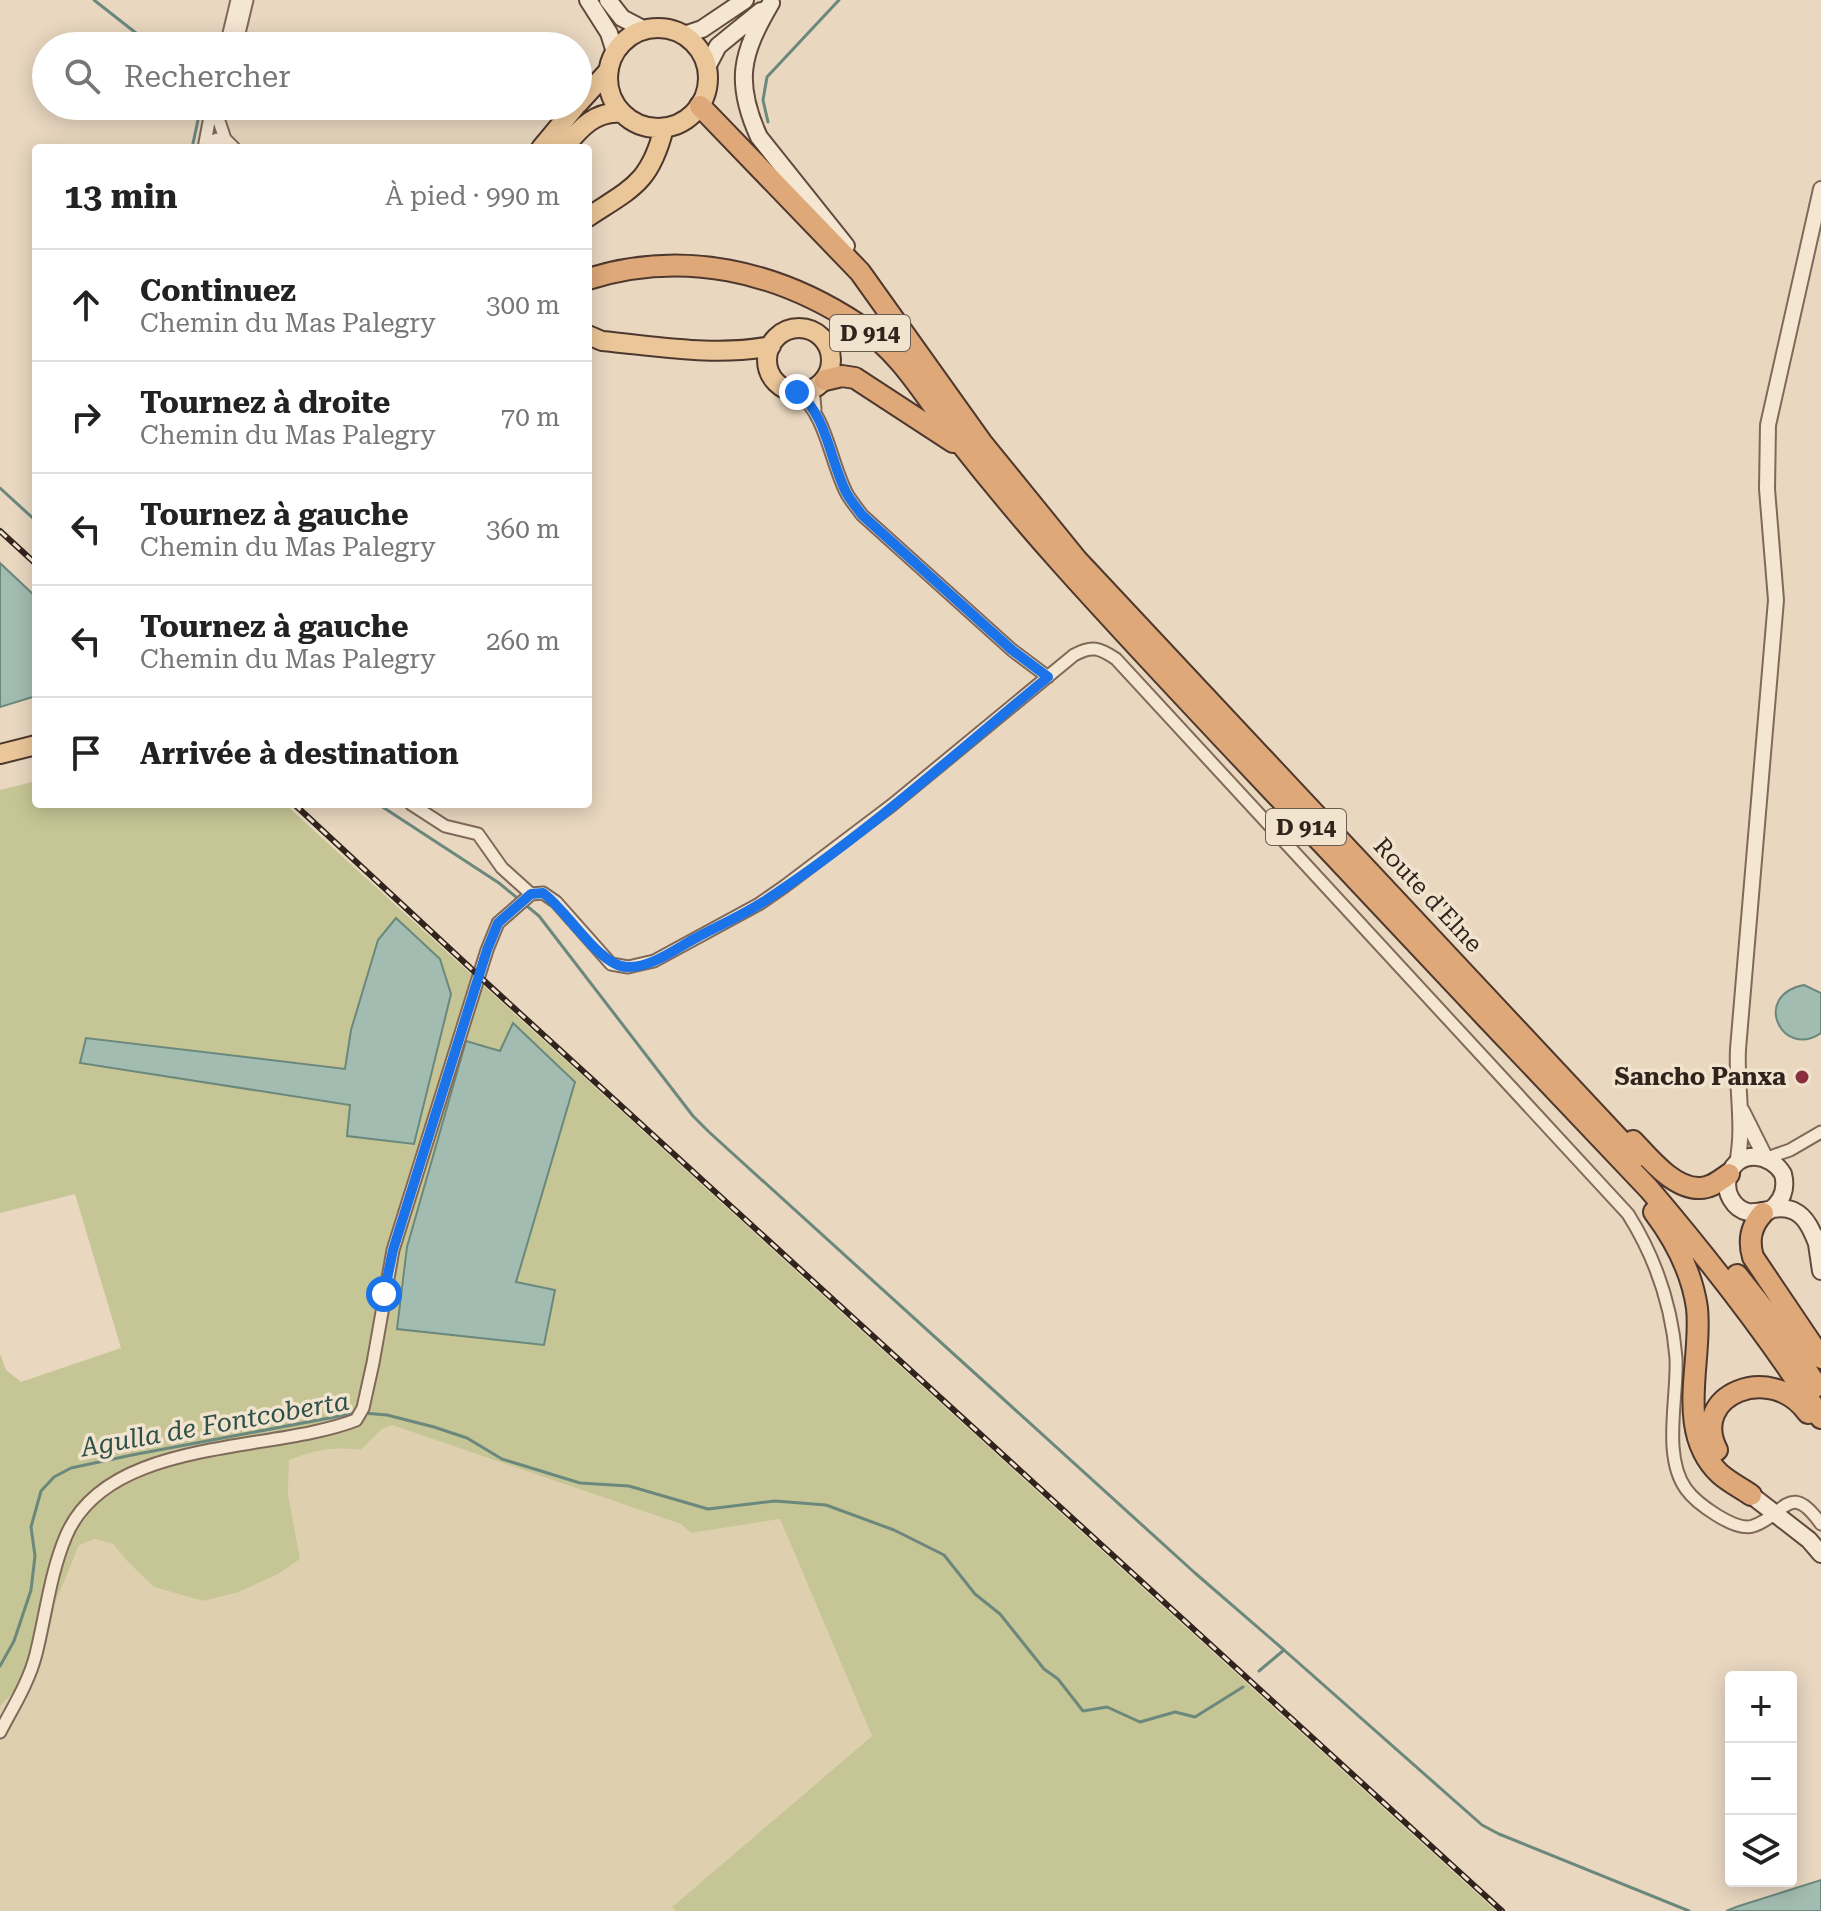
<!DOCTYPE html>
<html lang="fr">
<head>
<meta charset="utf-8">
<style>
	body { margin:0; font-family:"Roboto Serif",serif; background:#f2f2f2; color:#222 }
	.controls { position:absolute; right:24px; bottom:24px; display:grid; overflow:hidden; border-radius:8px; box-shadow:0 4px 20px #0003 }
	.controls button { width:72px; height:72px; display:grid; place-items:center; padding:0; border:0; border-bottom:2px solid #e0e0e0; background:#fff; color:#222; font:40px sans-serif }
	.stop { position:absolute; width:24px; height:24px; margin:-18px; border:6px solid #1a73e8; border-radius:50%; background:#fff }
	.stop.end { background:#1a73e8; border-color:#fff; box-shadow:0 2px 8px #0008 }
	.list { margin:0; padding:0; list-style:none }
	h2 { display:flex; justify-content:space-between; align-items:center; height:104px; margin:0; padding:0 32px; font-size:34px }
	h2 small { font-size:26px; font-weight:400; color:#767676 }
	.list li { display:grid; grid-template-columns:52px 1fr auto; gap:24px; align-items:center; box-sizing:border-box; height:112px; padding:0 32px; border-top:2px solid #e0e0e0 }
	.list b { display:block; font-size:30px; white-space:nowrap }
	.list p { margin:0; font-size:26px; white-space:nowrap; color:#767676 }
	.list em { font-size:26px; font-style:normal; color:#767676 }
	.icon { flex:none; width:44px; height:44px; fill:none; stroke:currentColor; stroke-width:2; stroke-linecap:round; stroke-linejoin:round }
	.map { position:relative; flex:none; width:1821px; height:1911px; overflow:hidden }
	.search { position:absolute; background:#fff; box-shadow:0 4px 20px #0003; left:32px; top:32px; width:560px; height:88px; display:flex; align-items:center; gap:20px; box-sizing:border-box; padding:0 28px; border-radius:44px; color:#767676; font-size:30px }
	.panel { position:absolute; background:#fff; box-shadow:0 4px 20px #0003; left:32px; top:144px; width:560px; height:664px; border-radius:8px }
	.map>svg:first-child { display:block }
</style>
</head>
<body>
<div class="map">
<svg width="1821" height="1911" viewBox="0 0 1821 1911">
	<rect width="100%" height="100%" fill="#e9d7c0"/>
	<path fill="#ded0ae" d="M392,1425l289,99 10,9 89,-14 92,217 -199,170 3,5h-676v-205l41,-42 15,-63 23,-56 16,-6 18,5 15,18 26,25 49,14 36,-9 39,-18 22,-15 -12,-65 1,-34 28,-11 22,-2 22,3 21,-21z"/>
	<path fill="#c6c595" d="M36,781v23h249l1211,1107h-820l-4,-4 200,-171 -92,-217 -89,14 -10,-9 -289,-99 -10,4 -21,21c-28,-4 -46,0 -72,10l-1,34 12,65 -22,15 -39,18 -36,9 -49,-14 -26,-25 -15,-18 -18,-5 -16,6 -23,56 -15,63 -41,42v-352l6,16 15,12 100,-34 -46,-154 -75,19v-423z"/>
	<path fill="#a2bcb1" stroke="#6b887d" stroke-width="2" d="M0,563l36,34v99l-36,11z
		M396,918l44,41 11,35 -37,150 -67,-8 3,-31 -270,-42 6,-25 259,31 6,-39 27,-90z
		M1804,985l17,8v40c-39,27 -70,-38 -17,-48z
		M513,1023l62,59 -59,200 39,8 -11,55 -147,-16 10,-82 59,-206 34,10z
		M1821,1880v31h-95l13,-5z"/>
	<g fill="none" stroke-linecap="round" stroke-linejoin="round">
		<path stroke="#6b887d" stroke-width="3" d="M94,0l42,33 11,13
			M768,122l-5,-22 4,-23 72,-77
			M192,148l9,-42
			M0,488l36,33
			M378,804l121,79 40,33 154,200 16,16 486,441 89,77
			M363,1413l24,2 47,12 33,11 35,21 78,24 49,3 79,23 67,-8 51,4 68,25 50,25 31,39 25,20 44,55 14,10 25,32 24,-4 33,15 35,-10 20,5 48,-30
			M0,1666l14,-25 17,-51 4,-34 -4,-29 10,-36 13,-14 17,-9 61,-13 224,-42
			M1259,1671l25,-21 198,175 17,9 190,77"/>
		<g stroke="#806959" stroke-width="15">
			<path id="minor" d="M226,46l11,-46
				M236,46l11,-46
				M221,106l-3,12 7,21
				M204,148l8,-42
				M204,148c6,-7 11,-10 21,-9l9,9
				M813,389l2,20
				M797,392c30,23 33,70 50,102 4,7 10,14 15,21l150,135 36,27
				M411,804l34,22 33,8 24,34 29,26
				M1767,1158l23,-8 31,-18
				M0,1732c13,-25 29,-50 36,-78 10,-40 14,-80 30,-118 42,-99 205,-83 290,-116l7,-12 10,-45 20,-113 94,-300 11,-27 33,-29 12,-1 13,9 55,62 17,3 26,-6 105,-57 26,-18 107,-81 182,-150c18,-10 26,-7 42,4l512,555c27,43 44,93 48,144 2,39 -14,98 10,131 10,14 49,43 67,37 32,-10 36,-47 68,-2"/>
		</g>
		<g stroke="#806959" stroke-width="18">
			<path id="tertiary" d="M1742,1111l23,46
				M1737,1163c8,-36 -1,-76 1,-114l38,-449 -9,-111 1,-64 53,-236"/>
		</g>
		<g stroke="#624a3d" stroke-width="20">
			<path id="secondary" d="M588,0l21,33 6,19
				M608,0l14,18 23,12
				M771,3c-30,51 -37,79 -12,134l87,109
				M684,35l18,-6 43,-29
				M707,67l11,-21 43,-35
				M1769,1211c13,-9 18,-22 14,-37 -12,-21 -45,-25 -54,1 -3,8 -2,17 2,24 17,28 41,1 63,12 13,6 19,22 24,35
				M1816,1237l5,34
				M1751,1495l58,45 12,14"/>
		</g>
		<g stroke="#4e382e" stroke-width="22">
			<path id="primary" d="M608 78a50 50 0 1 1 100 0a50 50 0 1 1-100 0Z
				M578,104l31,-34
				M541,148l35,-42
				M564,148c16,-20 32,-38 58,-35
				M588,217c44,-29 62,-34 76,-89
				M767 360a32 32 0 1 1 64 0a32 32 0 1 1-64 0Z
				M588,335l14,6c55,5 114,16 169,5
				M0,754l36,-9"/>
		</g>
		<g stroke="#4e382e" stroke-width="24">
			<path id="trunk" d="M700,106l160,166 122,171 95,117 559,597
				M588,279c95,-30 190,-8 271,46 44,29 68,75 100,116 33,42 68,84 103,123 85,95 173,187 260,279 109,116 217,231 327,346 62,73 121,148 172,229
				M825,380l17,-4 13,2 98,64
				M1633,1141c17,18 41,48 67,47 12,0 20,-8 29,-14
				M1654,1212c21,28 38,61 43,96 6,53 -23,123 23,166 9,8 21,14 31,21
				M1763,1213c-12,13 -15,27 -10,44l68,101
				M1737,1275l38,48 42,63
				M1717,1450c-28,-55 54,-89 91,-37"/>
		</g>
		<use href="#minor" stroke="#f5e6d2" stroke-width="11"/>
		<use href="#tertiary" stroke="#f5e6d2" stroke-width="14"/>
		<use href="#secondary" stroke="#f5e6d2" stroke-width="16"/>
		<use href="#primary" stroke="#eac699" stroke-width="18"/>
		<use href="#trunk" stroke="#dea878" stroke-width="20"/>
		<g stroke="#31241d" stroke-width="6">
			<path id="rail" d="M0,531l36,33
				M294,804l185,172 1023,935"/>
		</g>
		<use href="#rail" stroke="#f1e3ce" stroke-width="3" stroke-dasharray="9" stroke-linecap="butt"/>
	</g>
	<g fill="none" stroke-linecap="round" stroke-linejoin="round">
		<path stroke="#1a73e8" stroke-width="10" d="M384,1294l9,-44 94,-300 11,-27 33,-29 12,-1c24,17 56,73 84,74 23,1 47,-17 67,-28 22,-12 47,-23 69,-37 100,-65 193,-149 285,-225l-36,-27 -150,-135c-5,-7 -11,-14 -15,-21 -17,-32 -20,-80 -50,-102"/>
	</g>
	<circle fill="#8a2f3c" stroke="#f1e3ce" stroke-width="3" cx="1802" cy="1077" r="8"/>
	<g text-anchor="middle" stroke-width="7" stroke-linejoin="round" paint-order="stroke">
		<g fill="#f1e3ce" stroke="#6b5d52" stroke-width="2">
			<rect x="830" y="315" width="80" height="36" rx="6"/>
			<rect x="1266" y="809" width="80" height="36" rx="6"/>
		</g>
		<g font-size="22" font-weight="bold" fill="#31241d">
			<text x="870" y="341">D 914</text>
			<text x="1306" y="835">D 914</text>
		</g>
		<g font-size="24" fill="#31241d" stroke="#f1e3ce">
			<text transform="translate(1428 895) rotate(47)" y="8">Route d'Elne</text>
		</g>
		<g font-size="24" font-weight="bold" fill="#31241d" stroke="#f1e3ce" text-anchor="end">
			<text x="1786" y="1085">Sancho Panxa</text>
		</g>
		<g font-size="26" font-style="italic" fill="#2d5049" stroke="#f1e3ce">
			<text transform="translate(215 1424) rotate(-10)" y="9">Agulla de Fontcoberta</text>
		</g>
	</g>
</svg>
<div class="controls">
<button>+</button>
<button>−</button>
<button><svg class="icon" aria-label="layers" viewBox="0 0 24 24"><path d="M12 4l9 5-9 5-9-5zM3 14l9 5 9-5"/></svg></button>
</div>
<div class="stop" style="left:384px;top:1294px"></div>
<div class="stop end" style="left:797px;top:392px"></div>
<div class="search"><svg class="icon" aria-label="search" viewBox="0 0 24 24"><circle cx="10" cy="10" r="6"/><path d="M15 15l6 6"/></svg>Rechercher</div>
<section class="panel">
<h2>13 min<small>À pied · 990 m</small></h2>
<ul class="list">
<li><svg class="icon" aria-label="ahead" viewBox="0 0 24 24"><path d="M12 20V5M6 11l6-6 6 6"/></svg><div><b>Continuez</b><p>Chemin du Mas Palegry</p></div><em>300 m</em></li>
<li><svg class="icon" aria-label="right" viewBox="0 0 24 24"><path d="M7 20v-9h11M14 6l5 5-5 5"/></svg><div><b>Tournez à droite</b><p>Chemin du Mas Palegry</p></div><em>70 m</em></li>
<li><svg class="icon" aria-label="left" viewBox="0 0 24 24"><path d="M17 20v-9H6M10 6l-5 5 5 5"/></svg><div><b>Tournez à gauche</b><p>Chemin du Mas Palegry</p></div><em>360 m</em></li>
<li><svg class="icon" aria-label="left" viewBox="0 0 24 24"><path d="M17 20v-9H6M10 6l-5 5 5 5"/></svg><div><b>Tournez à gauche</b><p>Chemin du Mas Palegry</p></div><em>260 m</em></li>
<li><svg class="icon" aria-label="arrive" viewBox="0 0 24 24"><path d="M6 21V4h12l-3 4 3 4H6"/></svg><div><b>Arrivée à destination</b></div></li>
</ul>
</section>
</div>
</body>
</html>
